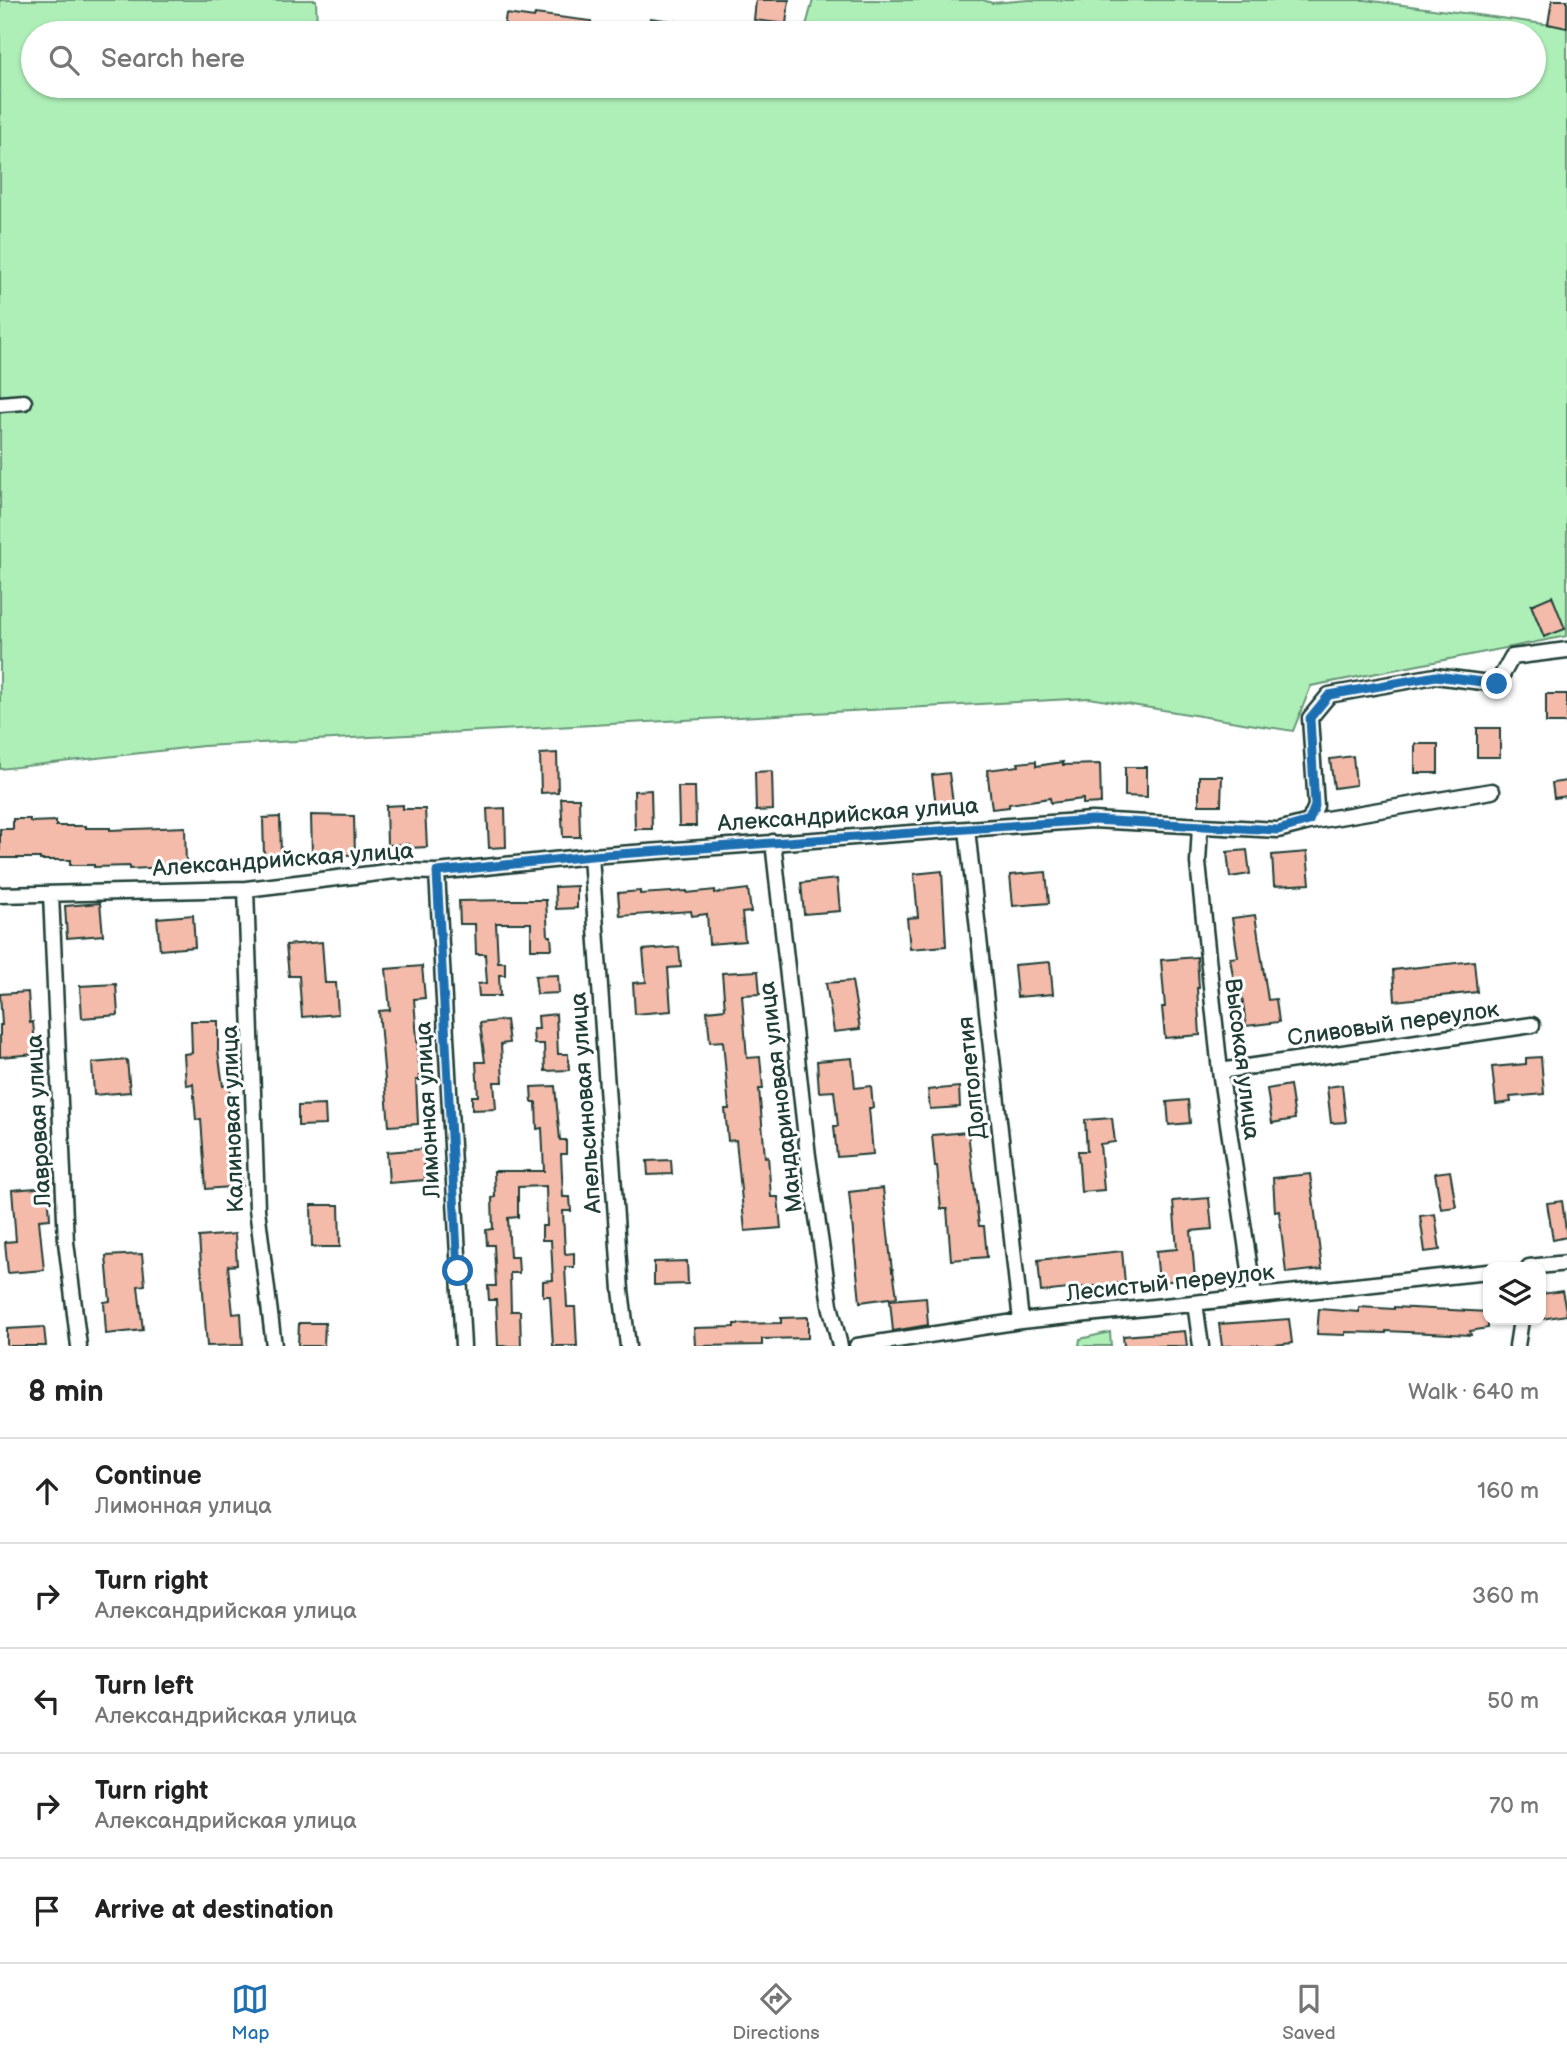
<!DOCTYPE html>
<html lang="en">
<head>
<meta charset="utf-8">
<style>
	body { margin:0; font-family:"Balsamiq Sans",sans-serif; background:#f6f6f6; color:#222 }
	.controls { position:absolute; right:21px; bottom:21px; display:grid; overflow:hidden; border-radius:14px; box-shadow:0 2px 5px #0004 }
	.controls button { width:63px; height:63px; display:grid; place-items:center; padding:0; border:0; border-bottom:2px solid #e0e0e0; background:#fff; color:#222; font:35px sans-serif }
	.stop { position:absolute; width:21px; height:21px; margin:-16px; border:5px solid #1f6fb2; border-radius:50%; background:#fff }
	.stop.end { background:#1f6fb2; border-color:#fff; box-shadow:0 2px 7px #0008 }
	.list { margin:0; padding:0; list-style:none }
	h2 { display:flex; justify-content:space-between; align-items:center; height:91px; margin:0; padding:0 28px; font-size:30px }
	h2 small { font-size:23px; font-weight:400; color:#767676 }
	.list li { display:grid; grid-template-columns:46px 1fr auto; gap:21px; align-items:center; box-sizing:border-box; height:105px; padding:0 28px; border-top:2px solid #e0e0e0 }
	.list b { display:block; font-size:26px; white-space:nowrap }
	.list p { margin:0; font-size:23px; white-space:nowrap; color:#767676 }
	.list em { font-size:23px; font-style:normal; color:#767676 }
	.icon { flex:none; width:38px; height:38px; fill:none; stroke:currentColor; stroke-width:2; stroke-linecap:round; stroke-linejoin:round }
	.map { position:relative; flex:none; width:1567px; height:1346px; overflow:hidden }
	.search { position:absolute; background:#fff; box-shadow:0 2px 5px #0004; left:21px; right:21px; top:21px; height:77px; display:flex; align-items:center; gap:18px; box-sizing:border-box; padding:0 24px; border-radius:38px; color:#767676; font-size:26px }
	.sheet { height:616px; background:#fff }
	nav { display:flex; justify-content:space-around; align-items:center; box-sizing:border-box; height:98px; border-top:2px solid #e0e0e0; background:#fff; font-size:19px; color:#767676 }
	nav a { display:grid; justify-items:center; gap:4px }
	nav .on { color:#1f6fb2 }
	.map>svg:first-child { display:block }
</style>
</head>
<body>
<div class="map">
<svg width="1567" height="1346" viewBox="0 0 1567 1346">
	<rect width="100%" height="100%" fill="#fff"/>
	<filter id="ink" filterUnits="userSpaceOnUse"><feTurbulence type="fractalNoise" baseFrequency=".0143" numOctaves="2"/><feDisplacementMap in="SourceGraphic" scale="14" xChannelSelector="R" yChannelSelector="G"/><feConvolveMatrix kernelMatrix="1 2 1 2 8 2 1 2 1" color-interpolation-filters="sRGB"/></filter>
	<g filter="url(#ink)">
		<path fill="#aeefb8" stroke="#669676" stroke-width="2" d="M0,0h316l1,28 30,5h-314v53h1501v-53h-730l9,-33h170l9,3 36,-3h337l187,25 15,-1v612l-256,50 -18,45 -204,-33 -886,48 -203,23z
			M1110,1332l1,14h-32l1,-7z"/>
		<path fill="#f4bbab" stroke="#1f3d34" stroke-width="2" d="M756,0h33l-3,24 -32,-4z
			M1552,0h15v28l-19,-4z
			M506,14l28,4 1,-4 56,7 -1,12h-50l-17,-2v2h-20z
			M650,18l50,7 -1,8h-51z
			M1552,596l13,33 -21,8 -13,-32z
			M1546,694h21v29h-21z
			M1477,728h23v29h-23z
			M1415,744h23v29h-23z
			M557,753l1,39 -17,1 -1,-39z
			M1353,756l3,29 -22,3 -4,-29z
			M1036,761v5l27,-4v3l37,-1 1,39 -18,1v-5l-32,4 -1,-5 -41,6v3l-17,2 -5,-39 32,-4 -1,-3z
			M1125,767h22v30l-22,-1z
			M772,771l1,39 -17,1 -1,-39z
			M949,773l5,38 -17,2 -5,-38z
			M1199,776h23l-1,29h-22z
			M1567,781v15l-13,2 -2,-15z
			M678,787h17l1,39h-17z
			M651,790l1,39h-17l-1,-38z
			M561,798h18l1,39h-17z
			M403,805v4h22l2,38 -18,1v-4l-22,1 -1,-39z
			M505,808l1,39 -17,1 -2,-39z
			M311,815l43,1 1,39 -43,-1z
			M280,817l1,39h-17l-1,-38z
			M13,819h17v3l26,-1v5h30v2h24v2l75,-3 1,39 -56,3v-3l-36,1v-2h-24v-5h-30v-2h-40v-29h13z
			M1247,850l3,24 -20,3 -3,-25z
			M1307,852l3,32 -36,2 -2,-31z
			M942,871l4,75 -36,3 -3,-31 11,-1 -4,-43z
			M1046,872l3,31 -36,3 -3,-31z
			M837,879l3,32 -36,3 -3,-31z
			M577,886v22l-21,1 -1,-22z
			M748,889l3,23 -9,1 3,28 -36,3 -2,-30 -15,2 -1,-5 -71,5 -2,-23 22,-2v3l47,-3v2l28,-3v3z
			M512,900h34l2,36h3l1,13h-21v-26h-35l2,39h7v13h-6l1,21h-21l-1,-12 9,-1 -2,-29h-9l-1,-30h-15l-1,-23z
			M100,903l3,32 -36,3 -2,-32z
			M193,915l2,32 -35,3 -3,-32z
			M1255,915l13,85 8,-1 3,23 -33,4 -5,-39 -6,1 -5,-30 8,-1 -6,-39z
			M322,942l3,41h11l2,31 -36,3 -3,-41h-10l-3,-31z
			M679,947l2,20 -13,1 3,43 -36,3 -2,-31 13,-1 -3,-32z
			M1197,957l2,31h-2l3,47 -35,3 -3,-31h3l-4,-47z
			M1474,961l3,31 -82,9 -2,-31z
			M1050,962l3,32 -36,3 -3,-32z
			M422,966l3,32 -11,1 6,81h-4l2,44 -29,2 -10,-115 11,-1 -4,-41z
			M758,971l2,23 -18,1 5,63 13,-1 3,32h-4l6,68 3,-1 3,41h7l3,31 -36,3 -9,-91 -8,1 -3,-32h4l-6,-68 -13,1 -3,-31 18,-2 -3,-36z
			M558,975l1,18 -22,1 -2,-18z
			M852,981l8,48 -26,3 -8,-49z
			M116,984l2,31 -36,3 -2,-32z
			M28,992l2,31 3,-1 3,32 -36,3v-32h2l-2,-31z
			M556,1014l2,40h10l1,16 -24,1 -1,-27h-10l-1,-15h6l-1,-13z
			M506,1020l3,23 -8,1 2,38h-9l2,27 -24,1v-14h6l-2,-34h9l-5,-39z
			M191,1021h27v30l5,35 6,-1 3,36h5l5,65 -36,3 -5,-70 -5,1 -3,-36 -7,1 -2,-31 8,-1z
			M1541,1057l3,37 -34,3 1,5 -15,2 -4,-37 34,-3v-6z
			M852,1058l3,30 16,-2 2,22h-4l4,46 -36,3 -3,-31h4l-4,-35 -15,1 -2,-31z
			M127,1060l3,32 -36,3 -2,-32z
			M1290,1085l5,34 -23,4 -5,-34z
			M1342,1085l4,37 -15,1 -4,-36z
			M555,1086l5,54h6v14h-5l2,43h7l1,14h-8l2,43 9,-1v14h-9l2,40h8l2,39h-24l-3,-50h-7v-15l10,-1 -2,-40h-9v-14h5l-1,-40 -28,1v30l-10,1 2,39h8l1,16h-9l1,38h9l1,35h-23l-2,-46h-7l-1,-14h8l-2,-41h-7l-1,-15 7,-1 -1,-31 3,-1 -1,-26h50l-2,-43 -5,1 -1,-27h-4l-1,-15z
			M959,1087l1,20 -30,2 -2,-19z
			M1188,1100l2,23 -21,2 -2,-23z
			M325,1105l1,20 -28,1v-20z
			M1112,1118l3,24 -15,2 4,46 -23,2 -3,-41h9l-2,-31z
			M968,1132l11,94h5l3,31 -36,3 -4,-51h-6l-4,-43h-2l-3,-31z
			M423,1149l2,31 -36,3 -2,-31z
			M671,1160l1,14 -24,1 -1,-14z
			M1450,1171l6,36 -15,2 -6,-36z
			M1310,1174l12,95 -36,4 -7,-62 -4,1 -2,-34z
			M48,1187l2,32 -11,1 5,50 -36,3 -3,-31 11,-1 -4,-51z
			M883,1188l9,83 1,-1 4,27 -37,5 -11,-110z
			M1209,1198l3,31 -21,2 4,48 -36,3 -3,-31 21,-2 -4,-48z
			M1562,1201l5,36 -14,3 -6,-37z
			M311,1205h28l1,42h-28z
			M1435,1214l5,36 -15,2 -5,-36z
			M235,1234l2,31 -9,1 5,48 8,-1 2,32 -36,1 -8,-109z
			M1122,1251l3,32 -84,9 -3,-32z
			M142,1254l3,31 -7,1 5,44 -37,4 -2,-32 6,-1 -4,-45z
			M687,1261l1,23 -34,1v-23z
			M1562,1291l5,24 -26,4v-25z
			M926,1297l2,28 -35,6 -3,-31z
			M1359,1307l35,2v-2l94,5v16l-18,3 1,4 -85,-4v2l-41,-1v3l-28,-1 2,-25 40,3z
			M808,1317v21l-46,1v6l-67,1 -1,-18 40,-1v-3l47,-1v-5z
			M1289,1319l3,24 -27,3 -2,-1 -41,1 -3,-22z
			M299,1323h26l-1,23h-26z
			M44,1327l2,19h-39v-17z
			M1185,1331l2,15h-63l-1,-10z"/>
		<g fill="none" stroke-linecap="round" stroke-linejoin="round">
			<g stroke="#1f3d34" stroke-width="19">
				<path id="minor" d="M0,404l24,-2
					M1309,822l183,-31
					M1200,826l-2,37 22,208 34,225
					M967,829l54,492
					M773,842l35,314 22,149 10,41
					M591,856l30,434 7,56
					M437,872l26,474
					M246,889l11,320 17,137
					M51,894l15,348 13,104
					M0,895l246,-6 149,-18 42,1 154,-16 501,-36 186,10 31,-8 7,-16 -6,-88 19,-23 106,-19 62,8 15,-27 55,-7
					M1220,1071l312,-46
					M1529,1267l38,-4
					M1195,1303l6,43
					M857,1346l164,-25 467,-49
					M1517,1346l4,-26"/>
			</g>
			<use href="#minor" stroke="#fff" stroke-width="14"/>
		</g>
	</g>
	<g fill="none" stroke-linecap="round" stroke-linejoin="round" filter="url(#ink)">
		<path stroke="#1f6fb2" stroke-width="9" d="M458,1271l-21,-399 154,-16 501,-36 186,10 31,-9 6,-15 -5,-88 19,-23 107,-19 61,8"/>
	</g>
	<g text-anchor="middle" stroke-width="6" stroke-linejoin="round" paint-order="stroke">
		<g font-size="23" fill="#1f3d34" stroke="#fff">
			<text transform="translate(848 814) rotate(-4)" y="8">Александрийская улица</text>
			<text transform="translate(283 859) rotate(-4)" y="8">Александрийская улица</text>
			<text transform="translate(1393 1023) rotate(-8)" y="8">Сливовый переулок</text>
			<text transform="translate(1243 1059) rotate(83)" y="8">Высокая улица</text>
			<text transform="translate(971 1078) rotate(-96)" y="8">Долголетия</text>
			<text transform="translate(780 1097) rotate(-97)" y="8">Мандариновая улица</text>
			<text transform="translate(585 1103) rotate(-94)" y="8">Апельсиновая улица</text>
			<text transform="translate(427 1110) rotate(-93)" y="8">Лимонная улица</text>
			<text transform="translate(232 1119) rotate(-92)" y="8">Калиновая улица</text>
			<text transform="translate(38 1121) rotate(-93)" y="8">Лавровая улица</text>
			<text transform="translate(1170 1282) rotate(-6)" y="8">Лесистый переулок</text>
		</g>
	</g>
</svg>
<div class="controls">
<button><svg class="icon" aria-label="layers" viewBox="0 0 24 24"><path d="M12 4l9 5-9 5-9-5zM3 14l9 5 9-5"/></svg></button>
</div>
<div class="stop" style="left:458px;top:1271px"></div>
<div class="stop end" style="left:1497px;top:684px"></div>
<div class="search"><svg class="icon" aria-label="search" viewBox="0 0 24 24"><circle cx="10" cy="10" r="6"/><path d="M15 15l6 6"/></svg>Search here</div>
</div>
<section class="sheet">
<h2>8 min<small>Walk · 640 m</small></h2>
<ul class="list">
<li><svg class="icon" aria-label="ahead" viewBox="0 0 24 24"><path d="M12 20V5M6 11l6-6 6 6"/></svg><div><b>Continue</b><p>Лимонная улица</p></div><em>160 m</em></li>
<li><svg class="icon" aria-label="right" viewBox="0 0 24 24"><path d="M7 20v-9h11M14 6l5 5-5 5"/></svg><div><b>Turn right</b><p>Александрийская улица</p></div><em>360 m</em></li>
<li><svg class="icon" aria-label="left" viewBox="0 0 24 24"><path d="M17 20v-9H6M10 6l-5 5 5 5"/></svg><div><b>Turn left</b><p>Александрийская улица</p></div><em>50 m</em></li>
<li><svg class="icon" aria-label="right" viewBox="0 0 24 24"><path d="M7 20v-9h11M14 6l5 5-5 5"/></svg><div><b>Turn right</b><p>Александрийская улица</p></div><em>70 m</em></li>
<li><svg class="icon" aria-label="arrive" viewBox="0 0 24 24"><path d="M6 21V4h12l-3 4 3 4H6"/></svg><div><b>Arrive at destination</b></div></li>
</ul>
</section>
<nav>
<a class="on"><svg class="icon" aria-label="map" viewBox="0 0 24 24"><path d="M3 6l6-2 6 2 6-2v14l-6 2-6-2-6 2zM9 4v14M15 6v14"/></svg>Map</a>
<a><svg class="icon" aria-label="directions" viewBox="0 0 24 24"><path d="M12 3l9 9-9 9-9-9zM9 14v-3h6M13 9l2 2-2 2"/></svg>Directions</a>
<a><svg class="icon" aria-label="saved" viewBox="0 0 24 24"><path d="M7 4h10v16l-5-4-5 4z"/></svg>Saved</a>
</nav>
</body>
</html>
